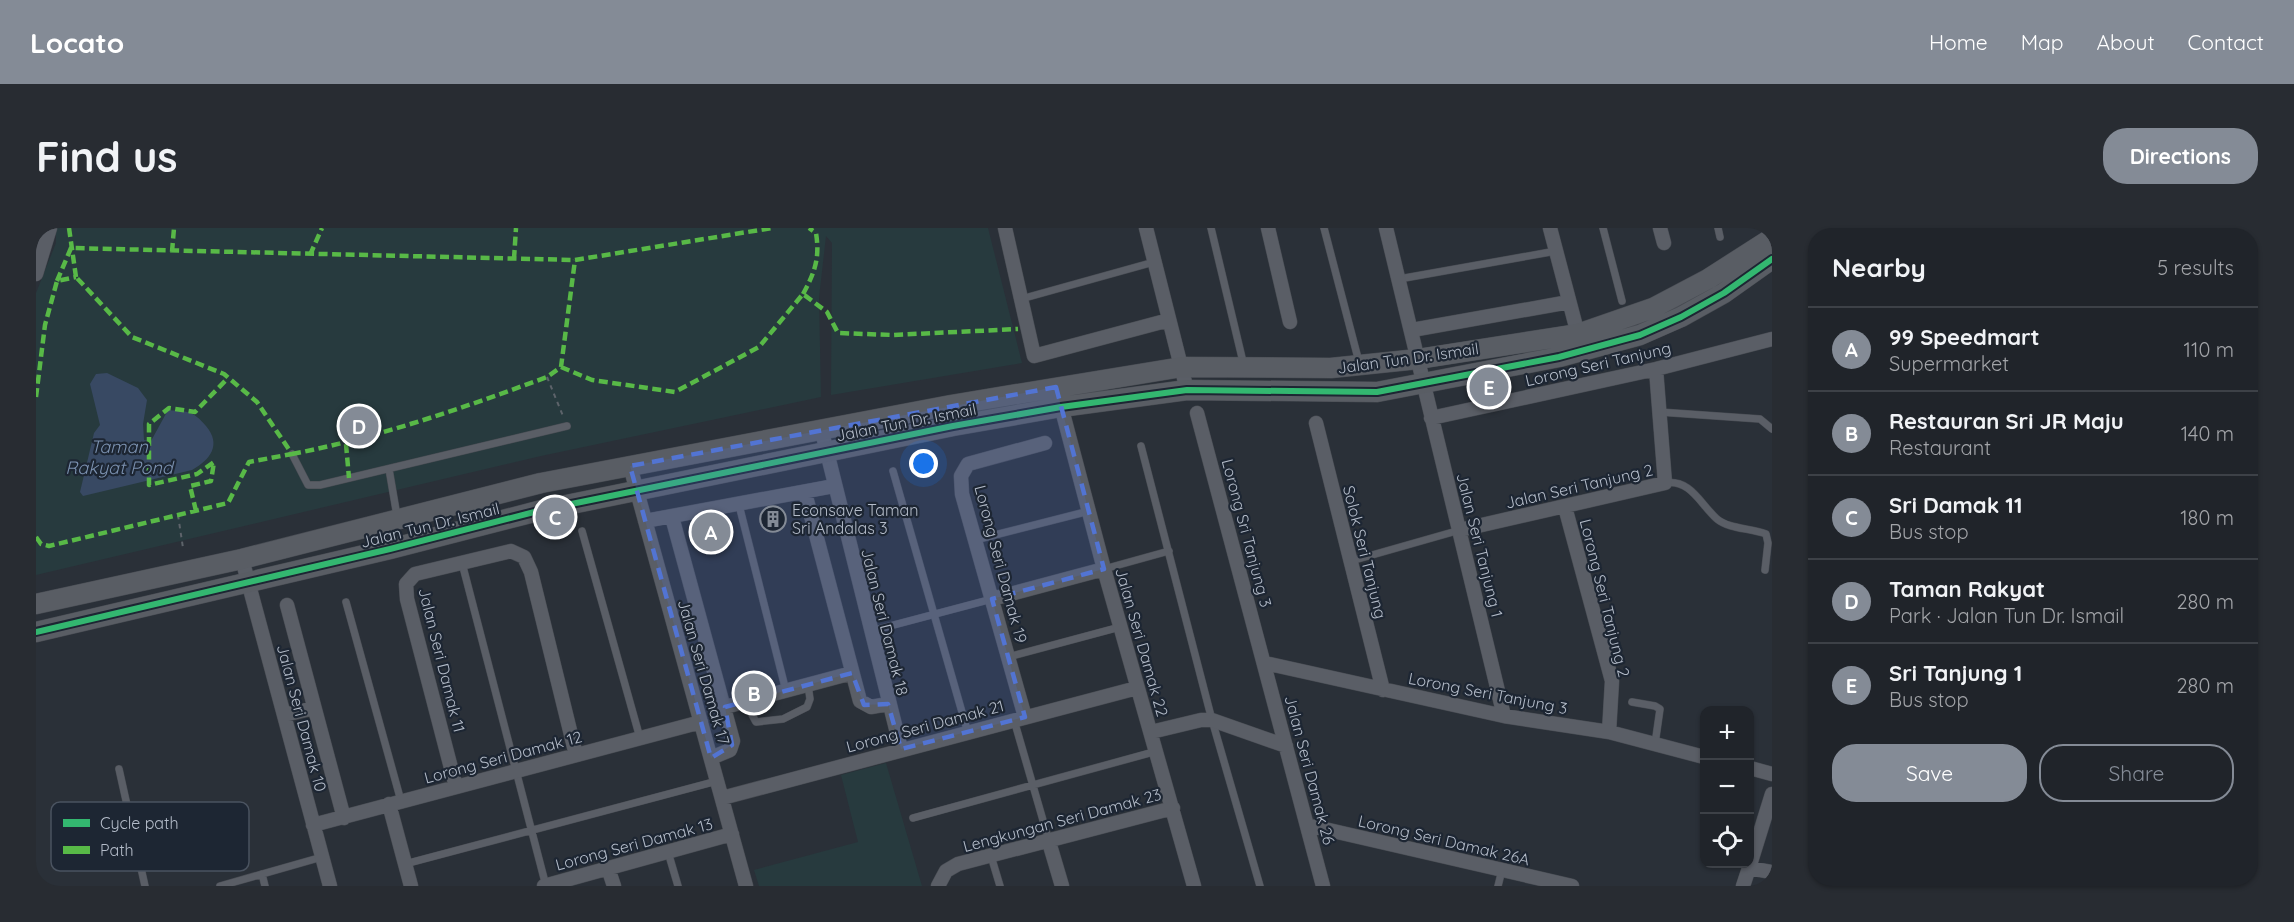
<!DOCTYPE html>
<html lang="en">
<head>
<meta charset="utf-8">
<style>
	body { margin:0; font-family:Quicksand,sans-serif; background:#282c32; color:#f1f3f6 }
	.controls { position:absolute; right:18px; bottom:18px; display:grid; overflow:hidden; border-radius:12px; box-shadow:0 2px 4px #0004 }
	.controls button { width:54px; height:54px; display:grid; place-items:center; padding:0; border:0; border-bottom:2px solid #3d4147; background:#20242a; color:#f1f3f6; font:30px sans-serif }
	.you { position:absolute; left:888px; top:236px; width:21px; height:21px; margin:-15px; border:4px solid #fff; border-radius:50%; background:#1a73e8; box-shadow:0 0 0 9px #1a73e833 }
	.badge { display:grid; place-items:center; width:39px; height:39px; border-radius:50%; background:#848b96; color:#fff; font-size:20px; font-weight:700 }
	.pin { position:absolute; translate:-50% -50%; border:3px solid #fff; box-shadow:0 2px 6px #0006 }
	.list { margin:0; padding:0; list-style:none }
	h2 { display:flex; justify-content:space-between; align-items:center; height:78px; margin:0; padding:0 24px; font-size:26px }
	h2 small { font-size:20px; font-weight:400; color:#a2a4a8 }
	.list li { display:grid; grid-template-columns:39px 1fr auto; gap:18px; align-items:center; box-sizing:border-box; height:84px; padding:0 24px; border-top:2px solid #3d4147 }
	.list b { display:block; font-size:22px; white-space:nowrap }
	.list p { margin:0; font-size:20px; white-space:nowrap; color:#a2a4a8 }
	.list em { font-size:20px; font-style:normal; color:#a2a4a8 }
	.actions { display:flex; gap:12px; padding:18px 24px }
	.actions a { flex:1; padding:14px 0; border:2px solid #848b96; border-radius:24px; text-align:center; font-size:21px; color:#848b96 }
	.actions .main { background:#848b96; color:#fff }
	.icon { flex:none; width:33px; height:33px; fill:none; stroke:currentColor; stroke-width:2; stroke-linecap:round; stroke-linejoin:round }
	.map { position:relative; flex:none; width:1736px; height:658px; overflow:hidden; border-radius:24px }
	header { display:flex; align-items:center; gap:36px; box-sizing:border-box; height:84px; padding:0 30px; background:#848b96; color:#fff }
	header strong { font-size:28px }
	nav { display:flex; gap:33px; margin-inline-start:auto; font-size:21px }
	.intro { display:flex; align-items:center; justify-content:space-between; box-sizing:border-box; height:144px; padding:0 36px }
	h1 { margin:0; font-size:42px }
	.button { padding:15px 27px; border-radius:24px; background:#848b96; color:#fff; font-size:21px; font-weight:700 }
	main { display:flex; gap:36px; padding:0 36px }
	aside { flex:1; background:#20242a; border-radius:24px; box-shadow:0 2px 4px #0004 }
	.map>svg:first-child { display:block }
</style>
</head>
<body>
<header>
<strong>Locato</strong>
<nav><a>Home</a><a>Map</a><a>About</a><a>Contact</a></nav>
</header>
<div class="intro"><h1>Find us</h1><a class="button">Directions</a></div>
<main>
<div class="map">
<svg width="1736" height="658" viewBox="0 0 1736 658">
	<rect width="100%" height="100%" fill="#2a3038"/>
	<path fill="#273a3e" d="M20,0h932l34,135 -191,32 1,-152 -6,-7 -7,62 2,99 -280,59 -505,119v-282l20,-50z
		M850,535l36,123h-163l-5,-16 104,-28 -17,-67z"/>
	<path fill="#384963" d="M71,145l31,15 9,12 -4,24 1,16 7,1 17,-31c6,1 13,0 19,2 8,2 13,7 19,14 16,19 4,34 -14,44l-109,26 -3,-4 14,-59 6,-8 -10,-41 6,-10z"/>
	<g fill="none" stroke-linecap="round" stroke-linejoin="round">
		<g stroke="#484c53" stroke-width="8">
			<path id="lane" d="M1175,0l33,138
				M1288,0l35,134
				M1567,0l19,73
				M1682,0l2,9
				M1363,51l157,-28
				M985,71l133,-37
				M1623,184l101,7 12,10
				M1105,218l71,274 48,166
				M256,226l16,31h12l247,-59
				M353,241l8,47
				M857,243l75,262
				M1629,255c26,-4 35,21 52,36 12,10 33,9 49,15l2,9 -3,27
				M703,277l47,186
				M546,303l58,207
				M939,312l114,-29
				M1315,333l109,-31
				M426,335l84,323
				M1068,341l65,-18
				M310,374l55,199
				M835,403l121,-32
				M972,429l112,-30
				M709,474l11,20 27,-3 24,-12 3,-8 -2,-14
				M1596,474l23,4 5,3 -5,35
				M978,492l35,121
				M83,541l26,117
				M877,590l244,-67
				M632,624l10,34
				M955,628l9,30
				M369,636l312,-83
				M226,646l3,12
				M184,658l102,-29
				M1462,658l4,-16"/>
		</g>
		<g stroke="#484c53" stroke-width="15">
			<path id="street" d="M969,0l29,128 135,-36
				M1110,0l41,162
				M1232,0l22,94
				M1350,0l118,488
				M1514,0l30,114
				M1624,0l4,15
				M0,46l14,-46
				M1376,102l157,-28
				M1020,159l48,182 90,317
				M1161,185l126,473
				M1395,190l225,-49 116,-30
				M1280,195l67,267
				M786,204l79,317
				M594,238l116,420
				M769,265l55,208 11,6 17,-3
				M1529,279l47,174 -3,51
				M636,289l61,224 -3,9 -19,8
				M609,293l189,-35
				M1424,302l205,-47 -9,-114
				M206,331l88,327
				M956,371l112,-30
				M251,377l57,213
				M1229,435l239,53 105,16 95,25
				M689,479l127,-34
				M248,487l30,-7
				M989,489l-63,-223 -1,-18 7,-12 77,-21
				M1115,504l50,-12h11l74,26
				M1714,540l22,6
				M420,559l-49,-188 -1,-15 9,-10 96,-23 13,6 7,15 45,183
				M686,570l415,-110
				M353,576l22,82
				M277,597l388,-103
				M1271,597l265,61
				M1013,614l13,44
				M572,640l6,18
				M1713,640l23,-74
				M508,658l188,-52
				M902,658l8,-15 12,-7 215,-56
				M1707,658l6,-18 23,4"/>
		</g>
		<g stroke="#484c53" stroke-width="21">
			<path id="secondary" d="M0,376l206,-45 299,-76 410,-78 231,-38 149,1 87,-9 160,-25 75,-26 55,-29 64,-41
				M0,404l354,-83 152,-39 411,-84 108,-19 126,-17 190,2 182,-35 81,-22 41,-18 43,-24 48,-34"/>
		</g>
		<path stroke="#5d636a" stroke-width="2" stroke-dasharray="4.5 4.5" stroke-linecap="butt" d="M511,149l16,39
			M142,287l5,33"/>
		<use href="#lane" stroke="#5a5e66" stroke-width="7"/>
		<use href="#street" stroke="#5a5e66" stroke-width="14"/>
		<use href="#secondary" stroke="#595d64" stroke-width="20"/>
		<path stroke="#58b947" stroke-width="4.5" stroke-dasharray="9 4.5" stroke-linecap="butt" d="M33,0l7,49
			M136,24l2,-24
			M274,27l12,-27
			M478,31l2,-31
			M21,53l14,-33 504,12 197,-32
			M767,66c12,-22 17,-36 13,-61l-7,-5
			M525,139l31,13 83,12 84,-45 44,-53 24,18 11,21 55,2 125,-6
			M0,169l9,-72 12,-44 19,-4
			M310,216l3,34
			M256,226c88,-17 171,-46 255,-77l14,-10 14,-107
			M160,283l-6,-25 21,-5 3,-19 -17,12 -48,11v-61l20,-16 26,4 33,-34
			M0,309l5,7 8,2 179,-43 21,-41 43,-8 -35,-52 -33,-28 -92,-37 -56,-60"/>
		<g stroke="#1d2633" stroke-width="10">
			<path id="cycleway" d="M0,404l354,-83 152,-39 411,-84 108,-19 126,-17 190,2 182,-35 81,-22 41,-18 43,-24 48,-34"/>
		</g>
		<use href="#cycleway" stroke="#33b770" stroke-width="6"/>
	</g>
	<path fill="#5274d3" fill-opacity="0.2" stroke="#5274d3" stroke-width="4.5" stroke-dasharray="12 8" stroke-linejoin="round" d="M1020,159l48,182 -112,30 33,118 -124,32 -13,-45 -24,1 -12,-32 -127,34 7,38 -21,13 -81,-292z"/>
	<defs>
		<g id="building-ring" transform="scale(1.35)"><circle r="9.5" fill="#1d2633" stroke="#848b96" stroke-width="1.5"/><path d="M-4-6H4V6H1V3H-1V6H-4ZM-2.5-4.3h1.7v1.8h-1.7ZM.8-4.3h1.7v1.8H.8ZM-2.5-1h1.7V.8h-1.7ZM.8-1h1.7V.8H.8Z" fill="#848b96"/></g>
	</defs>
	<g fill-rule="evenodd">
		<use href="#building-ring" x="737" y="291"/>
	</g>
	<g text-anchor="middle" stroke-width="4.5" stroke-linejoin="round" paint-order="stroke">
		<g font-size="16" fill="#b4bcc9" stroke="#1d2633">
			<text transform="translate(1372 130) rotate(-8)" y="6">Jalan Tun Dr. Ismail</text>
			<text transform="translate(1562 136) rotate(-13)" y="6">Lorong Seri Tanjung</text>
			<text transform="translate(870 194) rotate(-11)" y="6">Jalan Tun Dr. Ismail</text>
			<text transform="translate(1543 258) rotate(-13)" y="6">Jalan Seri Tanjung 2</text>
			<text transform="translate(394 297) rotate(-14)" y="6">Jalan Tun Dr. Ismail</text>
			<text transform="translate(1211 305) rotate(75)" y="6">Lorong Sri Tanjung 3</text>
			<text transform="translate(1444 317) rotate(76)" y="6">Jalan Seri Tanjung 1</text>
			<text transform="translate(1329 324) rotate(76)" y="6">Solok Seri Tanjung</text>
			<text transform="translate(965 336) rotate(75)" y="6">Lorong Seri Damak 19</text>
			<text transform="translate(1569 370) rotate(76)" y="6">Lorong Seri Tanjung 2</text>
			<text transform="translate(849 394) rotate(76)" y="6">Jalan Seri Damak 18</text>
			<text transform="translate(1106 414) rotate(74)" y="6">Jalan Seri Damak 22</text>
			<text transform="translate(406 432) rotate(76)" y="6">Jalan Seri Damak 11</text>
			<text transform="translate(668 444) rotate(74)" y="6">Jalan Seri Damak 17</text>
			<text transform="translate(1452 465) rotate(11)" y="6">Lorong Seri Tanjung 3</text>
			<text transform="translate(266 490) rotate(75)" y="6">Jalan Seri Damak 10</text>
			<text transform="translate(889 498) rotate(-15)" y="6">Lorong Seri Damak 21</text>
			<text transform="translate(467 529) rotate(-15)" y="6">Lorong Seri Damak 12</text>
			<text transform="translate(1274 542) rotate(75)" y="6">Jalan Seri Damak 26</text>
			<text transform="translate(1026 592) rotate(-15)" y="6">Lengkungan Seri Damak 23</text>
			<text transform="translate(1408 612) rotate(13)" y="6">Lorong Seri Damak 26A</text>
			<text transform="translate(598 616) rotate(-15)" y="6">Lorong Seri Damak 13</text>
		</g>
		<g font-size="16" fill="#b4bcc9" stroke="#1d2633" text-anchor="start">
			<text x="756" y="288">Econsave Taman<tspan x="756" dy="18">Sri Andalas 3</tspan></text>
		</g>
		<g font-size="18" font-style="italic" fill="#7c92b1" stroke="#1d2633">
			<text x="83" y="225">Taman<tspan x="83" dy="21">Rakyat Pond</tspan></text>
		</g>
	</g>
	<rect x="15" y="574" width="198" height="69" rx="9" fill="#1d2633" stroke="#4a5360" stroke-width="1.5"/>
	<rect x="27" y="591" width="27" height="8" fill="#33b770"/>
	<rect x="27" y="618" width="27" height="8" fill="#58b947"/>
	<g font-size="16" fill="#b4bcc9">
		<text x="64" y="601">Cycle path</text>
		<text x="64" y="628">Path</text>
	</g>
</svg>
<div class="controls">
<button>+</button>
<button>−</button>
<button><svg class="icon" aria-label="locate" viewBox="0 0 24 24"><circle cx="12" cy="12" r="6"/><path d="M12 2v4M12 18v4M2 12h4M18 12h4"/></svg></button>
</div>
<div class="you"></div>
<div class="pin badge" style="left:675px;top:304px">A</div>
<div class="pin badge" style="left:718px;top:465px">B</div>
<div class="pin badge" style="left:519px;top:289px">C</div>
<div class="pin badge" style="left:323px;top:198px">D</div>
<div class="pin badge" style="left:1453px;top:159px">E</div>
</div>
<aside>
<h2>Nearby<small>5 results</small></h2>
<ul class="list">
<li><span class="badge">A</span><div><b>99 Speedmart</b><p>Supermarket</p></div><em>110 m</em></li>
<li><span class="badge">B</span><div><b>Restauran Sri JR Maju</b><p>Restaurant</p></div><em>140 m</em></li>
<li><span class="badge">C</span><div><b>Sri Damak 11</b><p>Bus stop</p></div><em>180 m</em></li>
<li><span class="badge">D</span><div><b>Taman Rakyat</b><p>Park · Jalan Tun Dr. Ismail</p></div><em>280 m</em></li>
<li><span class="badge">E</span><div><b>Sri Tanjung 1</b><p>Bus stop</p></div><em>280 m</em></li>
</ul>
<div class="actions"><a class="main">Save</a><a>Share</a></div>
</aside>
</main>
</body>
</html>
